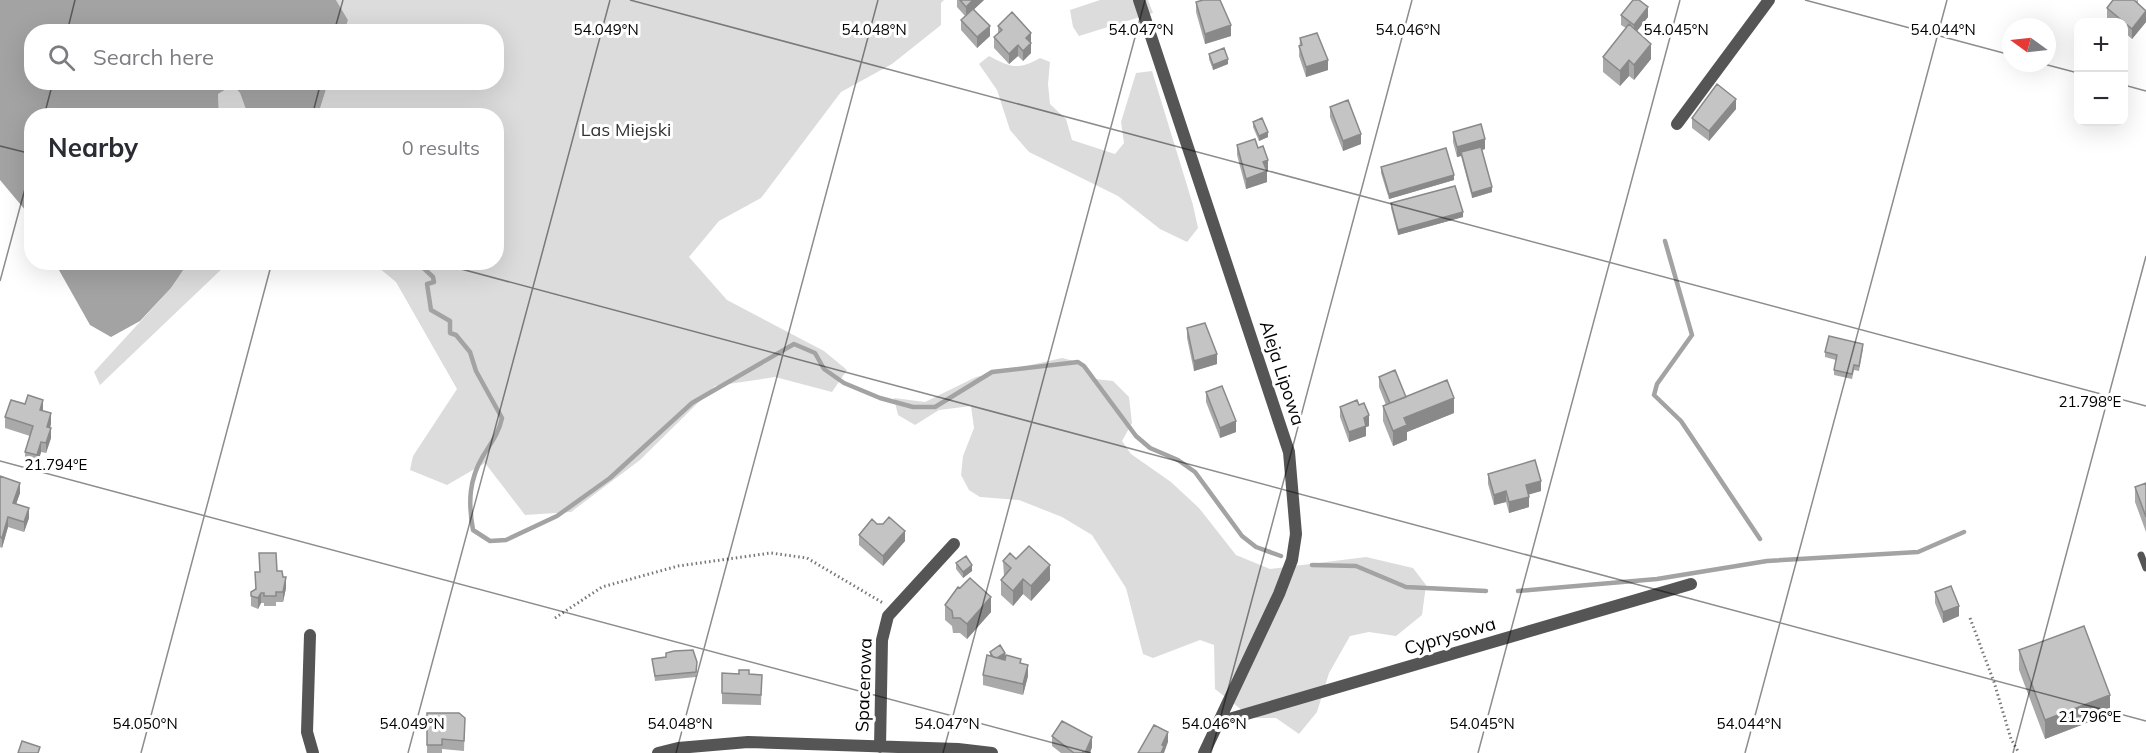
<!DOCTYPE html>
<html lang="en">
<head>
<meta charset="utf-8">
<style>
	body { margin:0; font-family:Mulish,sans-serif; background:#f2f2f3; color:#2b2b33 }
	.controls { position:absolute; right:18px; top:18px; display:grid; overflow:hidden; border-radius:12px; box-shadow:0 6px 24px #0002 }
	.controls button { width:54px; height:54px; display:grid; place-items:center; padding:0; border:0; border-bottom:2px solid #e1e1e2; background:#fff; color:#2b2b33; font:30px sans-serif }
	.compass { position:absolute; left:2002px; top:18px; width:54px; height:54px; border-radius:50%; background:#fff; box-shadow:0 6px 24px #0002; rotate:285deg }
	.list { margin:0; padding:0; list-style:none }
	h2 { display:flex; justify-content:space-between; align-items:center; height:78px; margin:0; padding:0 24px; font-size:26px }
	h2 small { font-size:20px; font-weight:400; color:#7c7c81 }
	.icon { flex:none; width:33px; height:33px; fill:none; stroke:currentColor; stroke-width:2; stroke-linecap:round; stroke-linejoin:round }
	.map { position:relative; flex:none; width:2146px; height:753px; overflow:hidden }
	.search { position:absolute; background:#fff; box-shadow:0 6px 24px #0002; left:24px; top:24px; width:480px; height:66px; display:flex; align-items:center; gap:15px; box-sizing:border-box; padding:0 21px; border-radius:24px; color:#7c7c81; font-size:22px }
	.panel { position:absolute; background:#fff; box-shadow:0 6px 24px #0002; left:24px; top:108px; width:480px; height:162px; border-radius:24px }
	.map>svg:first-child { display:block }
</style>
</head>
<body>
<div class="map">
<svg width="2146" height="753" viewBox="0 0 2146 753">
	<rect width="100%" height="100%" fill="#fff"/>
	<path fill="#dcdcdc" d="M336,0h608l-3,3v22l-49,39 -51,28 -80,106 -42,23 -30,36 38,43 97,51 23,19 -15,22 -57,-15 -60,9 -75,74 -69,52 -46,3 -40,-52 -38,22 -37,-15 3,-14 44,-67 -61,-107 -23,-19 123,-1v-146h-178l10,-33 168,-1v-50l-152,-1 4,-11z
		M1100,0h48l5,13 -74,23 -6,-9 -3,-17z
		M989,56c22,12 30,14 51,2l10,4 -2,22 2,20 16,15 6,21 43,14 9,-11 -3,-21 15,-49 16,-2 41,134 5,23 -11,14 -27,-13 -42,-33 -89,-44 -19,-22 -13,-40 -18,-26z
		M233,85l7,8 8,22h-29l-1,-21z
		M188,263h40l-128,122 -6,-13 77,-84z
		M1062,358c13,3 28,7 33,21l18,2 16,16 3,26 -10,18 9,13 40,28 28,26 37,47 34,14 96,-12 47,11 13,17 -4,30 -26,21 -27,-4 -19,4 -21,37 -12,39 -18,22 -23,-16h-24l-37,-29 -1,-44 -14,-5 -47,18 -10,-4 -17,-66 -34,-53 -30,-18 -43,-17 -39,-3 -11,-7 -8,-15 2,-19 11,-28 -3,-22 -32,4 -24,15 -17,-10 -4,-17 31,4 51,-25z"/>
	<path fill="#a3a3a3" d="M0,0h336l12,20 -4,12h-312v50l296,1 -10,32h-70l-8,-22 -7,-8 -15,9 1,21 -187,1 -1,101 -31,-37z
		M55,263h133l-17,25 -31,33 -29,16 -21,-12z"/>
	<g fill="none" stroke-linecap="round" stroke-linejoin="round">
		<path stroke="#a3a3a3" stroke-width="4.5" d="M1665,241l27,94 -35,49 -3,11 27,26 79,118
			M417,262l16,15 1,5 -7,2 4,26 19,11v12l6,2 14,17 6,19 26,47c-3,15 -11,25 -19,38 -14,24 -15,46 -10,74l17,11 16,-1 51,-24 53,-38 82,-75 102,-59 21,9 9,16 20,14 36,15 33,9h22l57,-35 86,-10 6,4 52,70 14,12 28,12 17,12 47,64 14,11 25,9
			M1312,565l44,1 50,21 80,4
			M1518,591l139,-12 110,-18 151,-9 46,-20"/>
		<path stroke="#777" stroke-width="3" stroke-dasharray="1.5 3" stroke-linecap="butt" d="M555,618l47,-31 76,-21 93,-13 36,5 76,45
			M1970,618l24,64 17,57 8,14"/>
		<path stroke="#555" stroke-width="7" d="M2141,555l5,13"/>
		<path stroke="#555" stroke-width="12" d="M1139,0l150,452 7,82 -4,26 -13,34 -75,159
			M1677,124l92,-124
			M310,635l-3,97 6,21
			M1219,722l472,-138
			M880,747l2,-107 6,-24 66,-72
			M658,753l20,-5 70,-6 210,7 34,4"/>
	</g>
	<path fill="#a9a9a9" d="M957,0h27l-10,9 16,27 -13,12 -16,-18v-10l4,-4 -8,-9z
		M2138,0v4l8,7v11l-14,17 -8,-7v-10h-11l-6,-4v-10z
		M1196,2l35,34 -26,8 -9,-32z
		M1621,15l27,2 -11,14 14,28 -17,21 -5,-4 -9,10 -17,-14v-15l23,-29 -5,-3z
		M998,26l33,7v20l-8,8 -5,-5 -9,8 -15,-16v-11l4,-3z
		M1300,38l28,32 -22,7 -7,-21z
		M1209,54l19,10 -15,6 -4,-11z
		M1330,107l31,37 -18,7 -13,-34z
		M1736,109l-27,32 -17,-13v-10z
		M1253,122l15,15 -9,4 -6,-14z
		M1453,132l32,17 -3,1 10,42 -20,6 -11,-42 -4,1 -4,-15z
		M1237,145l31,25 -1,1v11l-21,7 -9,-34z
		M1381,167l73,13 -65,19 -8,-26z
		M1391,203l72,14 -65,18 -7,-27z
		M1187,328l30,36 -23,7 -7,-33z
		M1863,349l-4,22 -5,-1 -2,9 -18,-4v-5l2,-10 -11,-3v-5z
		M1379,377l27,20 48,16 -47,19v8l-14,6 -10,-25v-15l3,-1 -7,-18z
		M1206,392l30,40 -16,6 -14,-36z
		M1340,407l29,19 -3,1v9l-17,6 -9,-25z
		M43,411l8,13 -1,4 1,10 -5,15 -5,-1 -4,14 -12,-4v-10l5,-16 -25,-8v-11z
		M1488,474l53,17 -13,4 1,12 -20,6 -3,-11 -12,3 -6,-21z
		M0,476l20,17 -4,11 13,14 -5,14 -16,-5 -6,21 -2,-1z
		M2146,483v49l-11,-30v-15z
		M877,524l28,17 -22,25 -24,-21v-10z
		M259,553l24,24 3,11 -3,14h-7v4h-12v-3h-3l-3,6 -7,-3v-14l4,-3 5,-17z
		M1016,559l34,21 -19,21 -8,-7 -10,12 -12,-11v-15l3,-4 -1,-15z
		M956,563l16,8 -9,7 -7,-9z
		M1935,592l24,24 -16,7 -8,-20z
		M945,605l46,7 -24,27 -7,-6h-7l-1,-7 -7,-6z
		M2019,650l91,64 -65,25 -26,-69z
		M990,652l15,5 16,7 7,12 -5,19 -40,-10v-10l7,-19z
		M666,653l31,14 -1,10 -41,4 -3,-22 14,-2z
		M722,673l40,2 -1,30 -39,-1z
		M427,713l38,5 -1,33 -22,-2v4h-15z
		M1052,736l40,11 -2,6h-29l-9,-7z"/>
	<path fill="#898989" d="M973,0h11l-18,17v-10z
		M1648,7v10l-14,18v-10z
		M2146,11v11l-14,17v-10z
		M1231,25v11l-26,8v-10z
		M990,26v10l-13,12v-11z
		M1031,33v20l-8,8v-10l3,-13z
		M1651,44v15l-17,21v-15z
		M1018,45v11l-9,8v-10z
		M1228,59v5l-15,6v-5z
		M1328,60v10l-22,7v-10z
		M1629,60v16l-9,10v-15z
		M1736,99v10l-27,32v-10z
		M1268,132v5l-9,4v-5z
		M1361,134v10l-18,7v-10z
		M1485,139v10l-23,6 -1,-3v4l-4,1v-10z
		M1268,160v10l-5,2v-10z
		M1267,171v11l-21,7v-10z
		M1454,175v5l-65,19v-5z
		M1492,187v5l-20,6v-5z
		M1463,212v5l-65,18v-5z
		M1217,354v10l-23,7v-10z
		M1454,398v15l-47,19v8l-14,6v-15l11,-13z
		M43,400v10l-3,10v-10z
		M51,413v11l-4,13v-10z
		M1369,415v11l-3,1v9l-17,6v-10l15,-14z
		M1236,421v11l-16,6v-10z
		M51,428v10l-5,15v-10z
		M41,442v10l-4,14v-11z
		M1541,481v10l-15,4v-10z
		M20,483v10l-7,20v-10z
		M1506,491v11l-12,3v-10z
		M1529,497v10l-20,6v-11z
		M29,508v10l-5,14v-10z
		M8,517v10l-6,21v-10z
		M905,531v10l-22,25v-10z
		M972,565v6l-9,7v-6z
		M1050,565v15l-19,21v-15z
		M286,577v11l-3,14v-10z
		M1023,579v15l-10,12v-15z
		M261,593v10l-3,6v-11z
		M991,597v15l-24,27v-15z
		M1959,606v10l-16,7v-11z
		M1005,653v5l-10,7v-5z
		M1028,665v11l-5,19v-11z
		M2110,695v19l-65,25v-19z
		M1168,732v10l-4,11h-3l1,-8z
		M1092,737v10l-2,6h-5z"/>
	<path fill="#c4c4c4" stroke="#898989" stroke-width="1.5" d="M960,0h13l-7,7z
		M1203,0h17l11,25 -26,9 -9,-32z
		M1633,0h6l9,7 -14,18 -13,-10z
		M2113,0h21l12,11 -14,18 -25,-21z
		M973,9l17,17 -13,11 -16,-17z
		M1012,12l19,21 -5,5 5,5 -8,8 -5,-6 -9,9 -15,-17 8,-7 -4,-4z
		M1629,24l22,20 -17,21 -5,-5 -9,11 -17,-14z
		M1317,33l11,27 -22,7 -7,-21 3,-1 -2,-7z
		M1224,48l4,11 -15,6 -4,-11z
		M1717,84l19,15 -27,32 -17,-13z
		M1348,100l13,34 -18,7 -13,-34z
		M1262,118l6,14 -9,4 -6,-14z
		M1481,124l4,15 -28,8 -4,-15z
		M1255,139l3,9 5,-2 5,14 -5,2 4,9 -21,8 -9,-34z
		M1481,147l11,40 -20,6 -11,-41z
		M1446,148l8,27 -65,19 -8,-27z
		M1455,186l8,26 -65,18 -7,-27z
		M1205,323l12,31 -23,7 -7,-33z
		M1829,336l34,8 -4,22 -5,-1 -2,9 -18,-4 3,-15 -12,-3z
		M1395,370l11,27 -16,6 -11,-26z
		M1447,380l7,18 -50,20 3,7 -14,6 -10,-25z
		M1222,386l14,35 -16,7 -14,-36z
		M28,395l15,5 -3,10 11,3 -4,14 4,1 -5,15 -5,-1 -4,13 -12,-3 8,-26 -28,-9 6,-17 14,4z
		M1357,400l2,5 5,-2 5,12 -5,3 2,8 -17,6 -9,-25z
		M1535,460l6,21 -15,4 3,12 -20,5 -3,-11 -12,4 -6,-21z
		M0,476l20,7 -7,20 16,5 -5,14 -16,-5 -6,21 -2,-1z
		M2146,483v34l-11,-30z
		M889,517l16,14 -22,25 -24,-21 13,-16 5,5h6z
		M1029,546l21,19 -19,21 -8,-7 -10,12 -12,-11 10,-12 -8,-7 7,-8 6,6z
		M259,553h17l1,18h5l1,6h3l-3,15h-7v4h-12v-3h-3l-3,5 -7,-2v-4l5,-3 -1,-17h5z
		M966,556l6,9 -9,7 -7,-9z
		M970,578l21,19 -24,27 -7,-6h-7l-1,-7 -7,-6 13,-18 2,1z
		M1951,586l8,20 -16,6 -8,-20z
		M2084,626l26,69 -65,25 -26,-70z
		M1000,645l5,8 -8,5 -4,-1 -3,-5z
		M693,650l4,12 -1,10 -41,4 -3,-17 14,-2v-4l8,-2z
		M987,655l18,5 1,-5 15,4 -1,4 8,2 -5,19 -40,-9z
		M739,670h10v4l13,1 -1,20 -39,-2v-20l17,1z
		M427,713h32l6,5 -1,23 -22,-2v6h-15z
		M1062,721l30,16 -7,16 -2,-1 -1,1h-8l-22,-17z
		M1154,725l14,7 -6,13 2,1 -3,7h-23z
		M22,741l18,6 -2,6h-20z"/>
	<path fill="none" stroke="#000" stroke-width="1.5" stroke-opacity="0.45" d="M630,0l1516,406M1805,0l206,55M67,32l8,-32M334,32l9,-32M2040,63l38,10M2124,85l22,6M44,116l9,-34M312,116l9,-34M0,146l32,8M435,262l1711,459M0,281l32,-118M0,461l1091,292M141,753l131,-491M408,753l202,-753M676,753l202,-753M943,753l202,-753M1211,753l201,-753M1478,753l202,-753M1745,753l202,-753M2013,753l133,-497"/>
	<g text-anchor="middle" stroke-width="6" stroke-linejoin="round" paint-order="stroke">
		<g font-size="18" fill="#333" stroke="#fff">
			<text x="626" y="136">Las Miejski</text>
		</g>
		<g font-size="18" fill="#000" stroke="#fff">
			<text transform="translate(1282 373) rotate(72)" y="6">Aleja Lipowa</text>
			<text transform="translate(1450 636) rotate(-16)" y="6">Cyprysowa</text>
			<text transform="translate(864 685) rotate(-88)" y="6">Spacerowa</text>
		</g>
	</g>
	<g font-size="15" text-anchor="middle" fill="#000" stroke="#fff" stroke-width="6" stroke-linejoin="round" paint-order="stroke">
		<text x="606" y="35">54.049°N</text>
		<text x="874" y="35">54.048°N</text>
		<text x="1141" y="35">54.047°N</text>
		<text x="1408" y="35">54.046°N</text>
		<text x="1676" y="35">54.045°N</text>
		<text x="1943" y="35">54.044°N</text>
		<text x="2090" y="407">21.798°E</text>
		<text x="56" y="470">21.794°E</text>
		<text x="2090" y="722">21.796°E</text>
		<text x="145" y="729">54.050°N</text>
		<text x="412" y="729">54.049°N</text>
		<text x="680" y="729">54.048°N</text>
		<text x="947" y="729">54.047°N</text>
		<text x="1214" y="729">54.046°N</text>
		<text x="1482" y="729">54.045°N</text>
		<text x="1749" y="729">54.044°N</text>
	</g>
</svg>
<div class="controls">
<button>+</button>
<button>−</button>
</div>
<svg class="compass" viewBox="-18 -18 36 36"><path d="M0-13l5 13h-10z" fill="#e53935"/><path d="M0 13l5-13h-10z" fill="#7c7c81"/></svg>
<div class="search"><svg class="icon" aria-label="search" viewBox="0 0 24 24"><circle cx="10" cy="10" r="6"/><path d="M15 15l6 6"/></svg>Search here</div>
<section class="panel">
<h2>Nearby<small>0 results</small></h2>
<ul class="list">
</ul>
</section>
</div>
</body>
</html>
